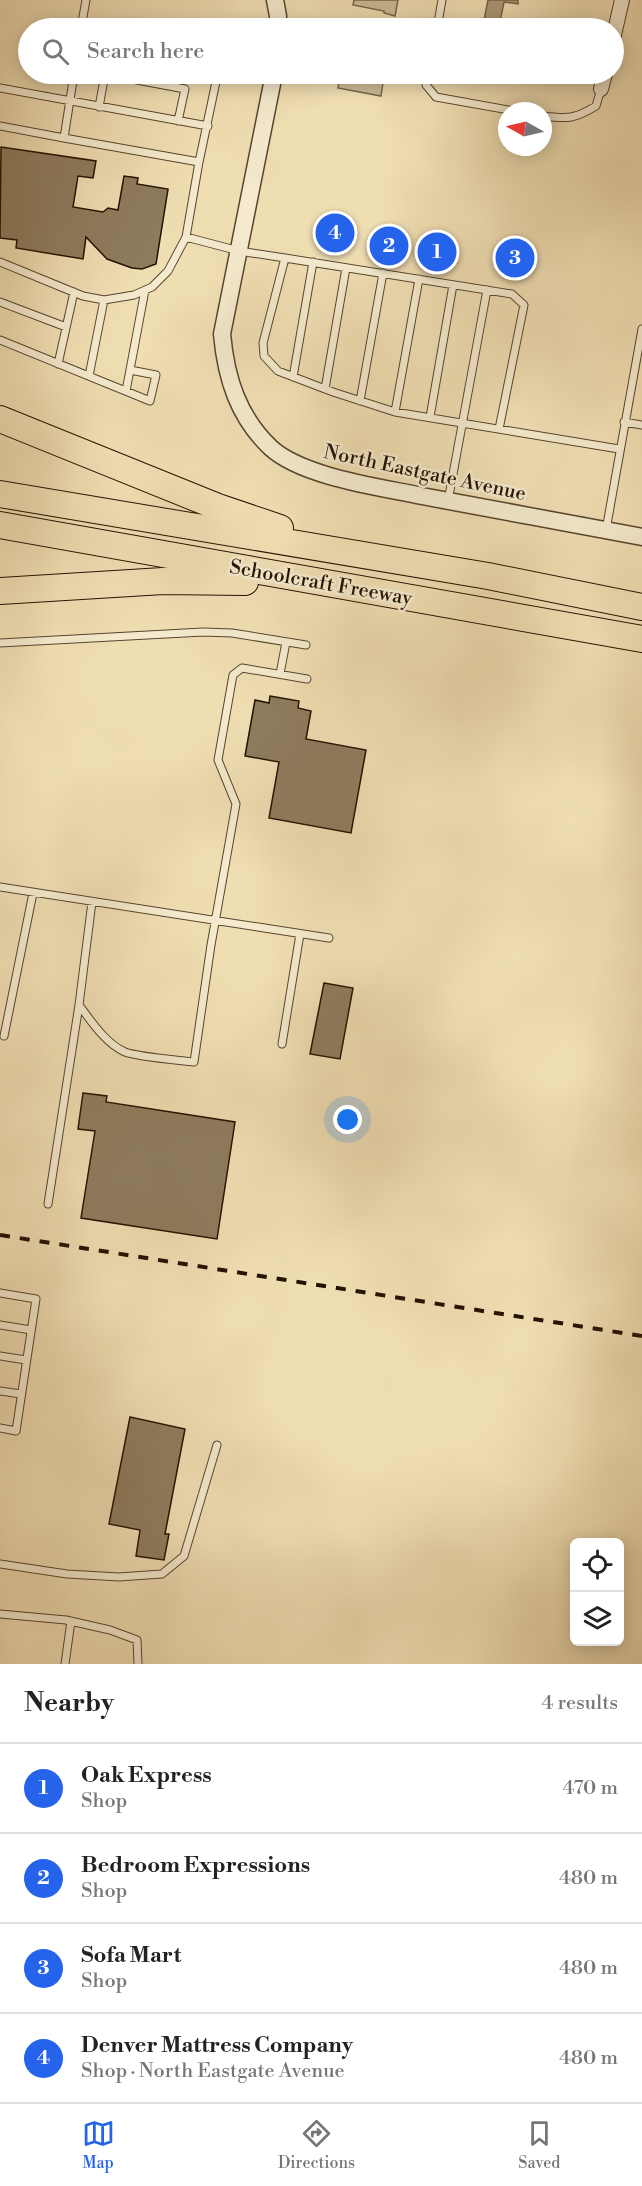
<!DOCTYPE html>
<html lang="en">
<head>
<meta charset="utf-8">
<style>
	body { margin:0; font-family:"Libre Bodoni",serif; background:#f2f2f2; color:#222 }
	.controls { position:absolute; right:18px; bottom:18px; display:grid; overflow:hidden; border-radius:9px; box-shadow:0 3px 15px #0003 }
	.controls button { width:54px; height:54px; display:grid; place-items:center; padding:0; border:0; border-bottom:2px solid #e0e0e0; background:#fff; color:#222; font:30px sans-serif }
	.compass { position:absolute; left:498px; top:102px; width:54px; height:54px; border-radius:50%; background:#fff; box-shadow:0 3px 15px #0003; rotate:278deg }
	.you { position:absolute; left:348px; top:1120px; width:21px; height:21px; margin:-15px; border:4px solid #fff; border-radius:50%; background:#1a73e8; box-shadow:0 0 0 9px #1a73e833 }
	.badge { display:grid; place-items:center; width:39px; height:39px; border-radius:50%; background:#2563eb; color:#fff; font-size:20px; font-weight:700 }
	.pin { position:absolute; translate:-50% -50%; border:3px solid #fff; box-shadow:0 2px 6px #0006 }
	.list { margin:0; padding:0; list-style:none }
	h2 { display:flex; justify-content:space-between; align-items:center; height:78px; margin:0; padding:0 24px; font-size:26px }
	h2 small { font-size:20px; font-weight:400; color:#767676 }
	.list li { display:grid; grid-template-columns:39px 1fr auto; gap:18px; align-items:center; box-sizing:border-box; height:90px; padding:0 24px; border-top:2px solid #e0e0e0 }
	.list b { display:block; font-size:22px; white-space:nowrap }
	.list p { margin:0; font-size:20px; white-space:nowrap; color:#767676 }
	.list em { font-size:20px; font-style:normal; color:#767676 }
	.icon { flex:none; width:33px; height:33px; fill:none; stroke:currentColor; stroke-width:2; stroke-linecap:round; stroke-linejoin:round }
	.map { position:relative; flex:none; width:642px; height:1664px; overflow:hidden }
	.search { position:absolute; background:#fff; box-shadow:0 3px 15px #0003; left:18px; right:18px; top:18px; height:66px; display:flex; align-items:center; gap:15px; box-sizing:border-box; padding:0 21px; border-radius:33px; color:#767676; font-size:22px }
	.sheet { height:438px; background:#fff }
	nav { display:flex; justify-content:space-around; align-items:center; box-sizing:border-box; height:84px; border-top:2px solid #e0e0e0; background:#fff; font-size:16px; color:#767676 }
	nav a { display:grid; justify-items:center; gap:3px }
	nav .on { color:#2563eb }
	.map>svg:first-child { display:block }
</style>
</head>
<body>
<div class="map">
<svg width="642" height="1664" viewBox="0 0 642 1664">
	<rect width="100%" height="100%" fill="#f0deb3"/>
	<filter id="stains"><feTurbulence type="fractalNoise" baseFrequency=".00333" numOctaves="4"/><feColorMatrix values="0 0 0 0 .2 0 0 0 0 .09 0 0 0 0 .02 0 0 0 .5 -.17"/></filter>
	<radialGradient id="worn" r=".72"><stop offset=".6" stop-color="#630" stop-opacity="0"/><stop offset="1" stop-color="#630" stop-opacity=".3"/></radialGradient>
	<path fill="#cdbb95" stroke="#78664b" stroke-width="1.5" d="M354,0h44l-3,16 -11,-3v-2l-31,-6z
		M340,74h30l14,2 -3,20 -43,-8z"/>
	<path fill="#ab9976" stroke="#756347" stroke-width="1.5" d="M488,0h30v4l-14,-2 -4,20 -16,-2z"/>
	<path fill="#8e7c5e" stroke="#241201" stroke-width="1.5" d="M1,147l95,14 -3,17 -15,-2 -5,31 30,5 5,-4 10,2 6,-34 14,2 -1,6 31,5 -12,75 -14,5 -10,-1 -25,-9 -21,-22 -3,22 -67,-11 1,-8 -17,-2z
		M270,696l29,5 -1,7 13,3 -5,28 60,11 -15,83 -82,-15 10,-56 -34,-6 10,-56 14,3z
		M324,983l29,5 -13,71 -30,-5z
		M83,1093l24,3 -1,6 129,20 -18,117 -136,-21 14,-87 -17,-2z
		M130,1417l55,12 -20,105h4l-5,26 -28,-4 4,-26 -31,-6z"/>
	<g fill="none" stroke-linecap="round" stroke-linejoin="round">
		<g stroke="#57452e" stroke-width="9">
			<path id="service" d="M81,28l5,-28
				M437,28l5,-28
				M429,74l-3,11 10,12 78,14
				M0,88l208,38
				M99,107l6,-33 80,15 -7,32
				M543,116c25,3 32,3 53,-10l5,-17
				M0,126l64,12 10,-64
				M64,138l135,24 -13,75 53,14 46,7 -22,85 1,13 14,15 55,21 62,20 224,37
				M199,162l18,-85
				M285,258l227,36 12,11 -25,124
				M0,262l83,34 21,4 30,-5 18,-8 16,-16 18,-34
				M0,302l66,25
				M0,340l150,61 6,-26 -26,-5
				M58,364l16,-72
				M89,376l15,-76
				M293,377l20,-115
				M325,389l21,-121
				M126,391l19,-101
				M360,401l23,-128
				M395,412l24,-133
				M430,417l23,-132
				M624,422l18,3
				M448,501l39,-211
				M606,530l36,-201
				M0,643l203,-11 29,1 74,12
				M280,674l6,-32
				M0,887l329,51
				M79,1005c12,16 27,39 46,47 13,5 53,8 69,10l17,-117 25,-141 -18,-44 15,-85 9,-7 65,11
				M4,1036l29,-143
				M282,1044l18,-110
				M48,1204l31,-199 13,-103
				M0,1293l36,6 -20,132 -16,-3
				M0,1325l31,5
				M0,1356l26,4
				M0,1391l21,3
				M0,1564l67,10 52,3 43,-3 22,-18 33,-111
				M0,1614l66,6 44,10 27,10 1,24
				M65,1664l6,-43"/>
		</g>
		<g stroke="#57452e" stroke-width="16">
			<path id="minor" d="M614,35l8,-35
				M601,89l4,-15"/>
		</g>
		<g stroke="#57452e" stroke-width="19">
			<path id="tertiary" d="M275,0l3,16v12
				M274,74l-52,260c4,44 16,83 49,114 32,29 109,39 151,48 73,14 147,27 220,41"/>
		</g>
		<g stroke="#241201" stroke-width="28">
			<path id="motorway" d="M0,419l218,88 62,21
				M0,494l488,82 154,31
				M0,525l642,114
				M0,591l163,-10 82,1"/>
		</g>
		<use href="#service" stroke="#f5eace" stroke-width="7"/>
		<use href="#minor" stroke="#f5eace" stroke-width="14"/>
		<use href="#tertiary" stroke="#f5eace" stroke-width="16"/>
		<use href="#motorway" stroke="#f0deb3" stroke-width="26"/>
		<path stroke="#241201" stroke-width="4" stroke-dasharray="10 10" stroke-linecap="butt" d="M0,1235l642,101"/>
	</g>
	<g text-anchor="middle" stroke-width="5" stroke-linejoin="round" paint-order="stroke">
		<g font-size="20" fill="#241201" stroke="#f5eace">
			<text transform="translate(425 472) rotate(12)" y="7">North Eastgate Avenue</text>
			<text transform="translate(321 582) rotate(10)" y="7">Schoolcraft Freeway</text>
		</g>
	</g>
	<rect width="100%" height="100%" filter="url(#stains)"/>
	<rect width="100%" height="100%" fill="url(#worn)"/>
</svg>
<div class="controls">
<button><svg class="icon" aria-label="locate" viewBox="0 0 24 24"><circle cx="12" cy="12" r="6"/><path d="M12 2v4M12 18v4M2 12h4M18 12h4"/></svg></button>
<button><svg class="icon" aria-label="layers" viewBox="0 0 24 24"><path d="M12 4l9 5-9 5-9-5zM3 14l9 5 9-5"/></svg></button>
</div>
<svg class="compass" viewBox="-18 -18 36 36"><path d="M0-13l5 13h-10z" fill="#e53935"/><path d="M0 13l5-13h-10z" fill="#767676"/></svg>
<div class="you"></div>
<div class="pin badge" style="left:437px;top:252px">1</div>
<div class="pin badge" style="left:389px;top:246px">2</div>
<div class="pin badge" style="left:515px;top:258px">3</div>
<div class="pin badge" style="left:335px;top:233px">4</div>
<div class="search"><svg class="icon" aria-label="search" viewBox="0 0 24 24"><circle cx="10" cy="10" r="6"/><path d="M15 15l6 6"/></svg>Search here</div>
</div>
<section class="sheet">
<h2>Nearby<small>4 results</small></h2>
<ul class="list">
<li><span class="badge">1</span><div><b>Oak Express</b><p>Shop</p></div><em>470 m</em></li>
<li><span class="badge">2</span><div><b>Bedroom Expressions</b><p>Shop</p></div><em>480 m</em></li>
<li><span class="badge">3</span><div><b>Sofa Mart</b><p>Shop</p></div><em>480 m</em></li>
<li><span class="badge">4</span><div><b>Denver Mattress Company</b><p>Shop · North Eastgate Avenue</p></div><em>480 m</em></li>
</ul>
</section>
<nav>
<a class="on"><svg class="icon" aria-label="map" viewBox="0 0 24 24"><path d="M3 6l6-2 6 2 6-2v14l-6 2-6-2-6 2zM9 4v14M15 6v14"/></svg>Map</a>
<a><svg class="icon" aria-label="directions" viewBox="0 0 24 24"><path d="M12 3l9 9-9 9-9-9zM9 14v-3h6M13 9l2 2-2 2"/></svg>Directions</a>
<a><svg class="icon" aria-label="saved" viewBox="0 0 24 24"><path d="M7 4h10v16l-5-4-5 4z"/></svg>Saved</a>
</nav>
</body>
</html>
